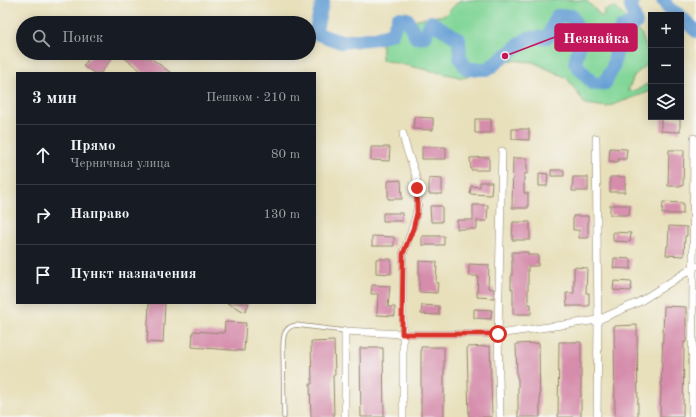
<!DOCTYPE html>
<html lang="ru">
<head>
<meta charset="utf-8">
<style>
	body { margin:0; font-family:"Old Standard TT",serif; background:#20242c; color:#f1f3f6 }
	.controls { position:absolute; right:12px; top:12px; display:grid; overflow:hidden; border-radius:0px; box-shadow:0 2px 10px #0003 }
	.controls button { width:36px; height:36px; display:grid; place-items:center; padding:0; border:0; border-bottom:1px solid #363941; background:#171b24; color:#f1f3f6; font:20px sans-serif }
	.stop { position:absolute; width:12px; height:12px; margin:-9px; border:3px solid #d93025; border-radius:50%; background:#fff }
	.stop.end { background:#d93025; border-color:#fff; box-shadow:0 1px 4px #0008 }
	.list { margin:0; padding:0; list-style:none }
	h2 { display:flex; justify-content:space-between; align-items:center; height:52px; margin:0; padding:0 16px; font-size:17px }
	h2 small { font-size:13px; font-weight:400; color:#9ea1a6 }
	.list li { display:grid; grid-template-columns:26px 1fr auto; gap:12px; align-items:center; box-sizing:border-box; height:60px; padding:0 16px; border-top:1px solid #363941 }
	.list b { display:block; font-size:15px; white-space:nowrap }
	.list p { margin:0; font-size:13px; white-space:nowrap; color:#9ea1a6 }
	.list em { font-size:13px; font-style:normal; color:#9ea1a6 }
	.icon { flex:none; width:22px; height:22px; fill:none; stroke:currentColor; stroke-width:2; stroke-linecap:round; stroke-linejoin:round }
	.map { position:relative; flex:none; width:696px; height:417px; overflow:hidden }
	.search { position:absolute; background:#171b24; box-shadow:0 2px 10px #0003; left:16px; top:16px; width:300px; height:44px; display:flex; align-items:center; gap:10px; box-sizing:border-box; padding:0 14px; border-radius:22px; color:#9ea1a6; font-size:15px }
	.panel { position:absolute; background:#171b24; box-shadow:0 2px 10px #0003; left:16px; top:72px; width:300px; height:232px; border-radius:0px }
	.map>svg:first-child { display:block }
</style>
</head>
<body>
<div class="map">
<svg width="696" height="417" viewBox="0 0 696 417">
	<rect width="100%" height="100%" fill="#f6f6f2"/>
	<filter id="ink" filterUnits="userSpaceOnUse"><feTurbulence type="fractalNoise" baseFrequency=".025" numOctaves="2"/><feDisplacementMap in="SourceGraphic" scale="8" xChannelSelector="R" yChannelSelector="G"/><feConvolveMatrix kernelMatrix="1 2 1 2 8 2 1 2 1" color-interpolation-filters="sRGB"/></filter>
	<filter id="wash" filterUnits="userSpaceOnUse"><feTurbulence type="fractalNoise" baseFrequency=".012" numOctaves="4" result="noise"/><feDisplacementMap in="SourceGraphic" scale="16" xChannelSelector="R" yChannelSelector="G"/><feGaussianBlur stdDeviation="0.9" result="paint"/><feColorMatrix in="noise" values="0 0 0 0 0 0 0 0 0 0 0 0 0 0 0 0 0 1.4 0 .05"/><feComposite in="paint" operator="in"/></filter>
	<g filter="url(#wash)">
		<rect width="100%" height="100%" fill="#e8e0bb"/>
		<path fill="#82d698" stroke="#5e805b" d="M460,0h126l17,18 1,-8 11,-3 26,26 10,27 -17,16 -6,15 9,-1 14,-8v9l-44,16 -22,-3 -18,-26 -34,-16 -24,-2 -45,18 -82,-18v-30l35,-11 28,-4z"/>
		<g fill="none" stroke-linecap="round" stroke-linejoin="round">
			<path stroke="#659fd4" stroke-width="14" d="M323,0l-8,33 26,9 35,-4 16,-5 6,-15 9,1 9,18 9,-1 6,-14 28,17 1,19 7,11h21l40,-31 20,-1 9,-21h15c9,20 9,26 3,47l18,21 12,-1 8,-16 8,-39 15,-5 -6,-20 4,-3
				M663,0l6,9 10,6
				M681,17l15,14"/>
		</g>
		<g id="blocks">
			<path fill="#d68dac" d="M93,53h23l-15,20h-7l-11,-7z
				M118,53h26l27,20h-27z
				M414,117l19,1v12l-20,-1z
				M661,118l19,1v13l-19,-1z
				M475,119h16v14h-16z
				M512,129h17v11l-17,-1z
				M371,147h19l-1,14 -18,-1z
				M422,147h24v12h-24z
				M610,148l17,1 -1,10h-8v3l-9,-1z
				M669,150h15l-1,36h-15z
				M489,157v13h-18l-1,-12z
				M513,158h14v16h-3v19h4v15h-16z
				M551,170h13v6h-13z
				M539,173l9,1 -1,12h-8z
				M573,177h15v14h-16z
				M610,177h15v15h-15z
				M429,178l13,1v15h-13z
				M401,180l1,19h-14v-18z
				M480,182h12l-1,13 -21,-1 1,-8 9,1z
				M663,202l20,1v11h-21z
				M473,205h15l-1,16h-10v8h-20v-9h16z
				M610,205h20l-1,10h-19z
				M430,206h12v16h-11z
				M383,213h19v8h-19z
				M573,216h15v22h-9v-8h-6z
				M513,222h17v18h-18z
				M669,226l18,1v9h-2l-1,20 -18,-1 1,-9h1z
				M613,232l18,1 -1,9 -17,-1z
				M372,236l22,1v9h-22z
				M422,236h22v9h-22z
				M512,252h16v3h10v11h-10v38h3v10h-18v-25h-2v-12h1z
				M614,258l17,1v10l-18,-1z
				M376,259h15v15l-15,-1z
				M419,261l18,1 -1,21h2l-1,10 -18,-1z
				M469,264l20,1 -1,23 6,1v9l-17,-1 1,-21h-9z
				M574,267l13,1 -1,25h3v13h-22l-1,-13h8z
				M614,281l18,1 -1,9 -18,-1z
				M372,285l18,1 -2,21h7v9l-18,-1 1,-21h-7z
				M149,303h16l-2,40 -16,-1z
				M227,303h22l-4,9z
				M422,305l17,1v9l-18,-1z
				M664,306l22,1v35h-2l-1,75h-23z
				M474,309l18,1 -1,9 -17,-1z
				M225,322l21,1 -2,28 -52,-4 1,-16 31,2z
				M637,325l1,92h-23l-1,-91z
				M334,341l1,34 -2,1 1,41h-23l-1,-33h2l-1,-42z
				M559,342h22v75h-23z
				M539,343l1,74h-22v-39h-1l-1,-34z
				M490,346l2,71h-23l-2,-70z
				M421,347h23v70h-23z
				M360,348h23l1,69h-23z"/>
		</g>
	</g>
	<g filter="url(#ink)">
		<use href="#blocks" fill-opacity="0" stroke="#92856c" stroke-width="1"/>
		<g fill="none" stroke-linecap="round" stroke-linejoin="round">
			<g stroke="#92856c" stroke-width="5">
				<path id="service" d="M284,417l-1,-68c0,-11 0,-22 13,-24l49,6"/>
			</g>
			<g stroke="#92856c" stroke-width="8">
				<path id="minor" d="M403,134c2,14 8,26 12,39 9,27 -2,56 -12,81v163
					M596,138l2,182 -1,97
					M345,417v-86l58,3h95l100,-14 41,-18 57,-36
					M500,417l-2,-83 4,-183
					M692,417l2,-279"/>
			</g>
			<use href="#service" stroke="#fff" stroke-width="3.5"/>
			<use href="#minor" stroke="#fff" stroke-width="7"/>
		</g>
	</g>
	<g fill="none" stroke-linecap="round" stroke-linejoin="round" filter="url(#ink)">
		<path stroke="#d93025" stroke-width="5" d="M417,188v25l-4,16 -10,25 -1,80h96"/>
	</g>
	<path fill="none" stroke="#c2185b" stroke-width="1.5" d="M505 56L555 37"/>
	<circle fill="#c2185b" stroke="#f6f6f2" stroke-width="1.5" cx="505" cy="56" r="4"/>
	<rect fill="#c2185b" stroke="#c2185b" stroke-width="1.5" x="555" y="24" width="82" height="27" rx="4"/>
	<g font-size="15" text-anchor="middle" font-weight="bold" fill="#fff">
		<text x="596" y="43">Незнайка</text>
	</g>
</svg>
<div class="controls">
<button>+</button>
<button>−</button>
<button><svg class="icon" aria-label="layers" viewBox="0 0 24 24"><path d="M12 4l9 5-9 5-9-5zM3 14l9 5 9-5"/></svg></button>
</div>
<div class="stop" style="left:498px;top:334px"></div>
<div class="stop end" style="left:417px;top:188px"></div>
<div class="search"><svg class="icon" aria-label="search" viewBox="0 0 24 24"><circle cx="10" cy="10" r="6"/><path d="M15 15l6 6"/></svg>Поиск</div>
<section class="panel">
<h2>3 мин<small>Пешком · 210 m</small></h2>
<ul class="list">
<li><svg class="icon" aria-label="ahead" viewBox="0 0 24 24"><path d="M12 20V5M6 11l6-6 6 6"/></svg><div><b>Прямо</b><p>Черничная улица</p></div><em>80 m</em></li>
<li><svg class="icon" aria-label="right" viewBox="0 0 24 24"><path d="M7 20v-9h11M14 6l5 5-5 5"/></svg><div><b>Направо</b></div><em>130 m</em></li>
<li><svg class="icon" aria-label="arrive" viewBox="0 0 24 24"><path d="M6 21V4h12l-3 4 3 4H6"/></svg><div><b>Пункт назначения</b></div></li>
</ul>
</section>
</div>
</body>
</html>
